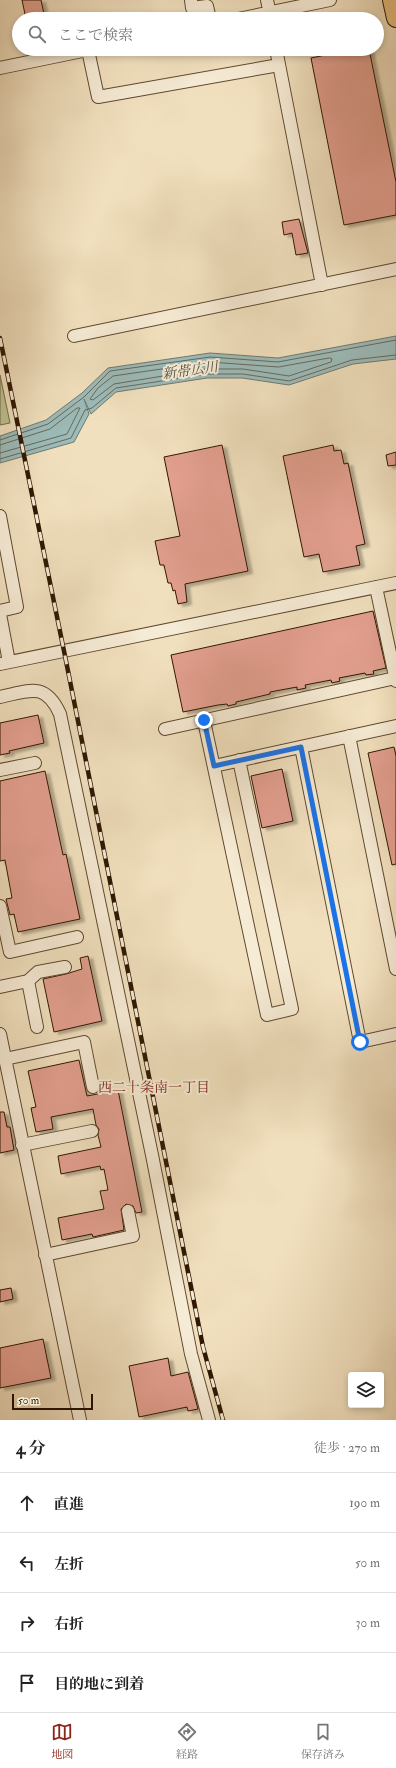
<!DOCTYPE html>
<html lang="ja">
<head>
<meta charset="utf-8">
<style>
	body { margin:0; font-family:"IM FELL Double Pica","Noto Serif JP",serif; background:#f2f2f2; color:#222 }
	.controls { position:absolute; right:12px; bottom:12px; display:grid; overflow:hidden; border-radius:4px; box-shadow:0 2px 6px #0003 }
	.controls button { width:36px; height:36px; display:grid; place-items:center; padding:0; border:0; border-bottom:1px solid #e0e0e0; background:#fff; color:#222; font:20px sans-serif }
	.scale { position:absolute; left:12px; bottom:10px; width:81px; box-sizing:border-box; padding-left:4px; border:2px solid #2f1701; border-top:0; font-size:11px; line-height:14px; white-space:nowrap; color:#2f1701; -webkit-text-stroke:3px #f6ebd5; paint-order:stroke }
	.stop { position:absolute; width:12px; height:12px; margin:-9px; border:3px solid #1a73e8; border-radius:50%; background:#fff }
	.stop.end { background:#1a73e8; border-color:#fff; box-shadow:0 1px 4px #0008 }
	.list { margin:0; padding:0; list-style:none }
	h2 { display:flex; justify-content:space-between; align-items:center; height:52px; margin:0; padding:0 16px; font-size:17px }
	h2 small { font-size:13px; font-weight:400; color:#767676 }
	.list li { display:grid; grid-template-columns:26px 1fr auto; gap:12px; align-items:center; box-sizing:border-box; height:60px; padding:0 16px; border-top:1px solid #e0e0e0 }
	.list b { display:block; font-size:15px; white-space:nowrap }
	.list em { font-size:13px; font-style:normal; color:#767676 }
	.icon { flex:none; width:22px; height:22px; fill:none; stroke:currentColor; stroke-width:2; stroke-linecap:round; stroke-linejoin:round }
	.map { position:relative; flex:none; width:396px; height:1420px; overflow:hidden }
	.search { position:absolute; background:#fff; box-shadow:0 2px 6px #0003; left:12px; right:12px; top:12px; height:44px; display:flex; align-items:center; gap:10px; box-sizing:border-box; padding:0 14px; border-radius:22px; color:#767676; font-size:15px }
	.sheet { height:292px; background:#fff }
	nav { display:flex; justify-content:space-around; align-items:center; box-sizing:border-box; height:56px; border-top:1px solid #e0e0e0; background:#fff; font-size:11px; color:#767676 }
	nav a { display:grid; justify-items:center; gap:2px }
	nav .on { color:#8f2418 }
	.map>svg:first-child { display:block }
</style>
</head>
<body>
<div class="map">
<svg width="396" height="1420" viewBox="0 0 396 1420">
	<defs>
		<filter id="shadow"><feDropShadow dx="4.5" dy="2.5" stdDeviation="1" flood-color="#0004"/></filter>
	</defs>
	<rect width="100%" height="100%" fill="#f1e0be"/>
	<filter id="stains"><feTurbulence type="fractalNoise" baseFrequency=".005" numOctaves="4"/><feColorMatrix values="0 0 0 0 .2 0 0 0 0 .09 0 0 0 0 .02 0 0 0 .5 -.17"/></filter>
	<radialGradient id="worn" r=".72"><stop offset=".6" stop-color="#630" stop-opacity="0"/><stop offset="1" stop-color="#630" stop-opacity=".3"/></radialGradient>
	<path fill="#bdc190" stroke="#766c48" d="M0,375l10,48 -10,2z"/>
	<path fill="#9cbbb9" stroke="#70796f" d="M396,336v23l-43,5 -64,21 -47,-7h-35l-91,14 -25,22 -7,-15 5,15 -15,28 -74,21v-27l46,-16 36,-27 26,-25 102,-15 68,5z"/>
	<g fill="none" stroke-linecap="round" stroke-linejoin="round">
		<path stroke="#66695d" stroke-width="1" d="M330,358l2,1 -1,3 -42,14 -46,-7h-37l-92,15 -21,16 -3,-1 8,-11 15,-12 97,-14 68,5z
			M0,440l48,-16 36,-27 26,-26 100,-14 68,5 118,-22
			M0,445l50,-16 27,-21h3l-13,26 -67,19
			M0,459l71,-21 14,-28 7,-2 24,-20 91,-14h36l46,7 63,-21 44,-5"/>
	</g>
	<path fill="#e39f8f" stroke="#2f1701" filter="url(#shadow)" d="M22,0h19l4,19h-19z
		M355,49h14l27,133v33l-52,10 -33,-167z
		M299,219l9,34 -12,2 -4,-22 -8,2 -2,-13z
		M222,445l26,126 -63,13 2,18 -9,2 -3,-14 -2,1 -2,-8h-3l-4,-18h-4l-5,-24 25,-5 -16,-79z
		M333,445l1,6 7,-1 3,14 4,-1 17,81 -9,2 4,19 -37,7 -4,-18 -15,3 -21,-101z
		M396,452v13l-8,1 -2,-11z
		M373,611l13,57 -13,3 1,3 -8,1 -1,-2 -26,5 1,3 -8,2 -1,-3 -26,5 1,3 -9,2v-3l-27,5v2l-34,8v2l-8,2 -1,-2 -9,1 -35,7 -12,-57z
		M38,715l6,28 -35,8 1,2 -10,2v-32z
		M394,747l2,9v108l-4,1 -24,-112z
		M282,769l11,52 -31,7 -11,-52z
		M45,771l18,84 3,-1 14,65 -62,13 -4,-18 -4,1 -4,-16 6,-1 -7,-38 -5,1v-80z
		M88,956l14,65 -48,11 -11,-53 23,-5 16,-5 -2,-11z
		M79,1060l8,36 31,-6 24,122 -6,1 -3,-7 -7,-2 -5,5 3,21 -31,7 -1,-3 -30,6 -4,-22 46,-9 -4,-18 8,-1 -4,-21 -3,1 -1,-4 -39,8 -3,-18 43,-9 -3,-12 1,-6 -3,-4 -3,-16 -42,8 2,12 -17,3 -5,-24 5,-1 -8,-36z
		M0,1112h4l3,15h3l4,23 -14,3z
		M11,1288l2,11 -13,3v-12z
		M43,1339l8,39 -51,10v-40z
		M168,1358l3,18 17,-4 10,37 -10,2 -1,-4 -48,10 -10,-51z"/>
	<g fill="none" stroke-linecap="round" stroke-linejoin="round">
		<g stroke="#604930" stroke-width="14">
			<path id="minor" d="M191,0l1,8 15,-2 3,13
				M267,0l4,19
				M238,19l92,-19
				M276,49l46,236
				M88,50l10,47 181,-32
				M0,68l92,-19
				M74,336l322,-67
				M0,516l17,91 -17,4
				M376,587l20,94
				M0,614l9,48
				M0,664l396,-81
				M0,697c29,-6 45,-16 60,17l92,441 39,199 18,66
				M204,721l63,294 25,-6 -53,-249
				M165,729l230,-51
				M349,736l47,233
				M301,747l59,295 36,-8
				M214,766l182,-40
				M0,770l35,-7
				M0,906l10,46 67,-15
				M28,981l10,-9 27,-5
				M0,987l28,-6 9,46
				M0,1034l80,386
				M5,1059l79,-17 9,45
				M22,1145l70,-14
				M45,1255l88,-19 -5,-25"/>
		</g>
		<g stroke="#2f1701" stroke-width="20">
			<path id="highway" d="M392,0l4,18"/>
		</g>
		<use href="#minor" stroke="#f6ebd5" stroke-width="12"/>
		<use href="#highway" stroke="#e8c07f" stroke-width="18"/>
		<g stroke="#2f1701" stroke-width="4.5">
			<path id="rail" d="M0,338l64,313 139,696 20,73"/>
		</g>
		<use href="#rail" stroke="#f6ebd5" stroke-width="3" stroke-dasharray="9" stroke-linecap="butt"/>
	</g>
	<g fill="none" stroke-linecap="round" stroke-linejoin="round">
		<path stroke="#1a73e8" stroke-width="5" d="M204,720l10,46 87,-19 59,295"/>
	</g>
	<g text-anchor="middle" stroke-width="4" stroke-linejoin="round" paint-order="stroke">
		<g font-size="14" font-style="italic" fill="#555041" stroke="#f6ebd5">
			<text transform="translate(190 370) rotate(-8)" y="5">新帯広川</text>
		</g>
		<g font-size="14" fill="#7a1f14" stroke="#f6ebd5">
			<text x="154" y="1092">西二十条南一丁目</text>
		</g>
	</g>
	<rect width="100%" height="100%" filter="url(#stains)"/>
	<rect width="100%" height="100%" fill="url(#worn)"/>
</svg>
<div class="controls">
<button><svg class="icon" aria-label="layers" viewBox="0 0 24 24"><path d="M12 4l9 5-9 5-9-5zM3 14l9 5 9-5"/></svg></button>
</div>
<div class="scale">50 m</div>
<div class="stop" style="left:360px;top:1042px"></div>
<div class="stop end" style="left:204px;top:720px"></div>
<div class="search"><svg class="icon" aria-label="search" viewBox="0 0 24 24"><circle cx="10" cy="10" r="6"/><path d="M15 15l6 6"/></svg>ここで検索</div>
</div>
<section class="sheet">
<h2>4 分<small>徒歩 · 270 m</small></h2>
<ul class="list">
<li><svg class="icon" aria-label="ahead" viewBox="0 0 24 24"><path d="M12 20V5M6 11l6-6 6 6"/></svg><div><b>直進</b></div><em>190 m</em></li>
<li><svg class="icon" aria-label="left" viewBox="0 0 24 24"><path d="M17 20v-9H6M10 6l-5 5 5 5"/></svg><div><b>左折</b></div><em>50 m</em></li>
<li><svg class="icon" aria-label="right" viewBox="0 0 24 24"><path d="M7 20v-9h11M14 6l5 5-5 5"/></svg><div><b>右折</b></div><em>30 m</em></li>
<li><svg class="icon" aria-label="arrive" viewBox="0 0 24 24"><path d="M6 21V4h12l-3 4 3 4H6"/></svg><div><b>目的地に到着</b></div></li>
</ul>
</section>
<nav>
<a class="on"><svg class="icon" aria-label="map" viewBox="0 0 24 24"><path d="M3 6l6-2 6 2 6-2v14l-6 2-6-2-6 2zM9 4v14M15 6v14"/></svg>地図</a>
<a><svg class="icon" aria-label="directions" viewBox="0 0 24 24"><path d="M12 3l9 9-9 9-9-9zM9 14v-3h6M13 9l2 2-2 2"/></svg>経路</a>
<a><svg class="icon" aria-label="saved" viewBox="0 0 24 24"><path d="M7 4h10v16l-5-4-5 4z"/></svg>保存済み</a>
</nav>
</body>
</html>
